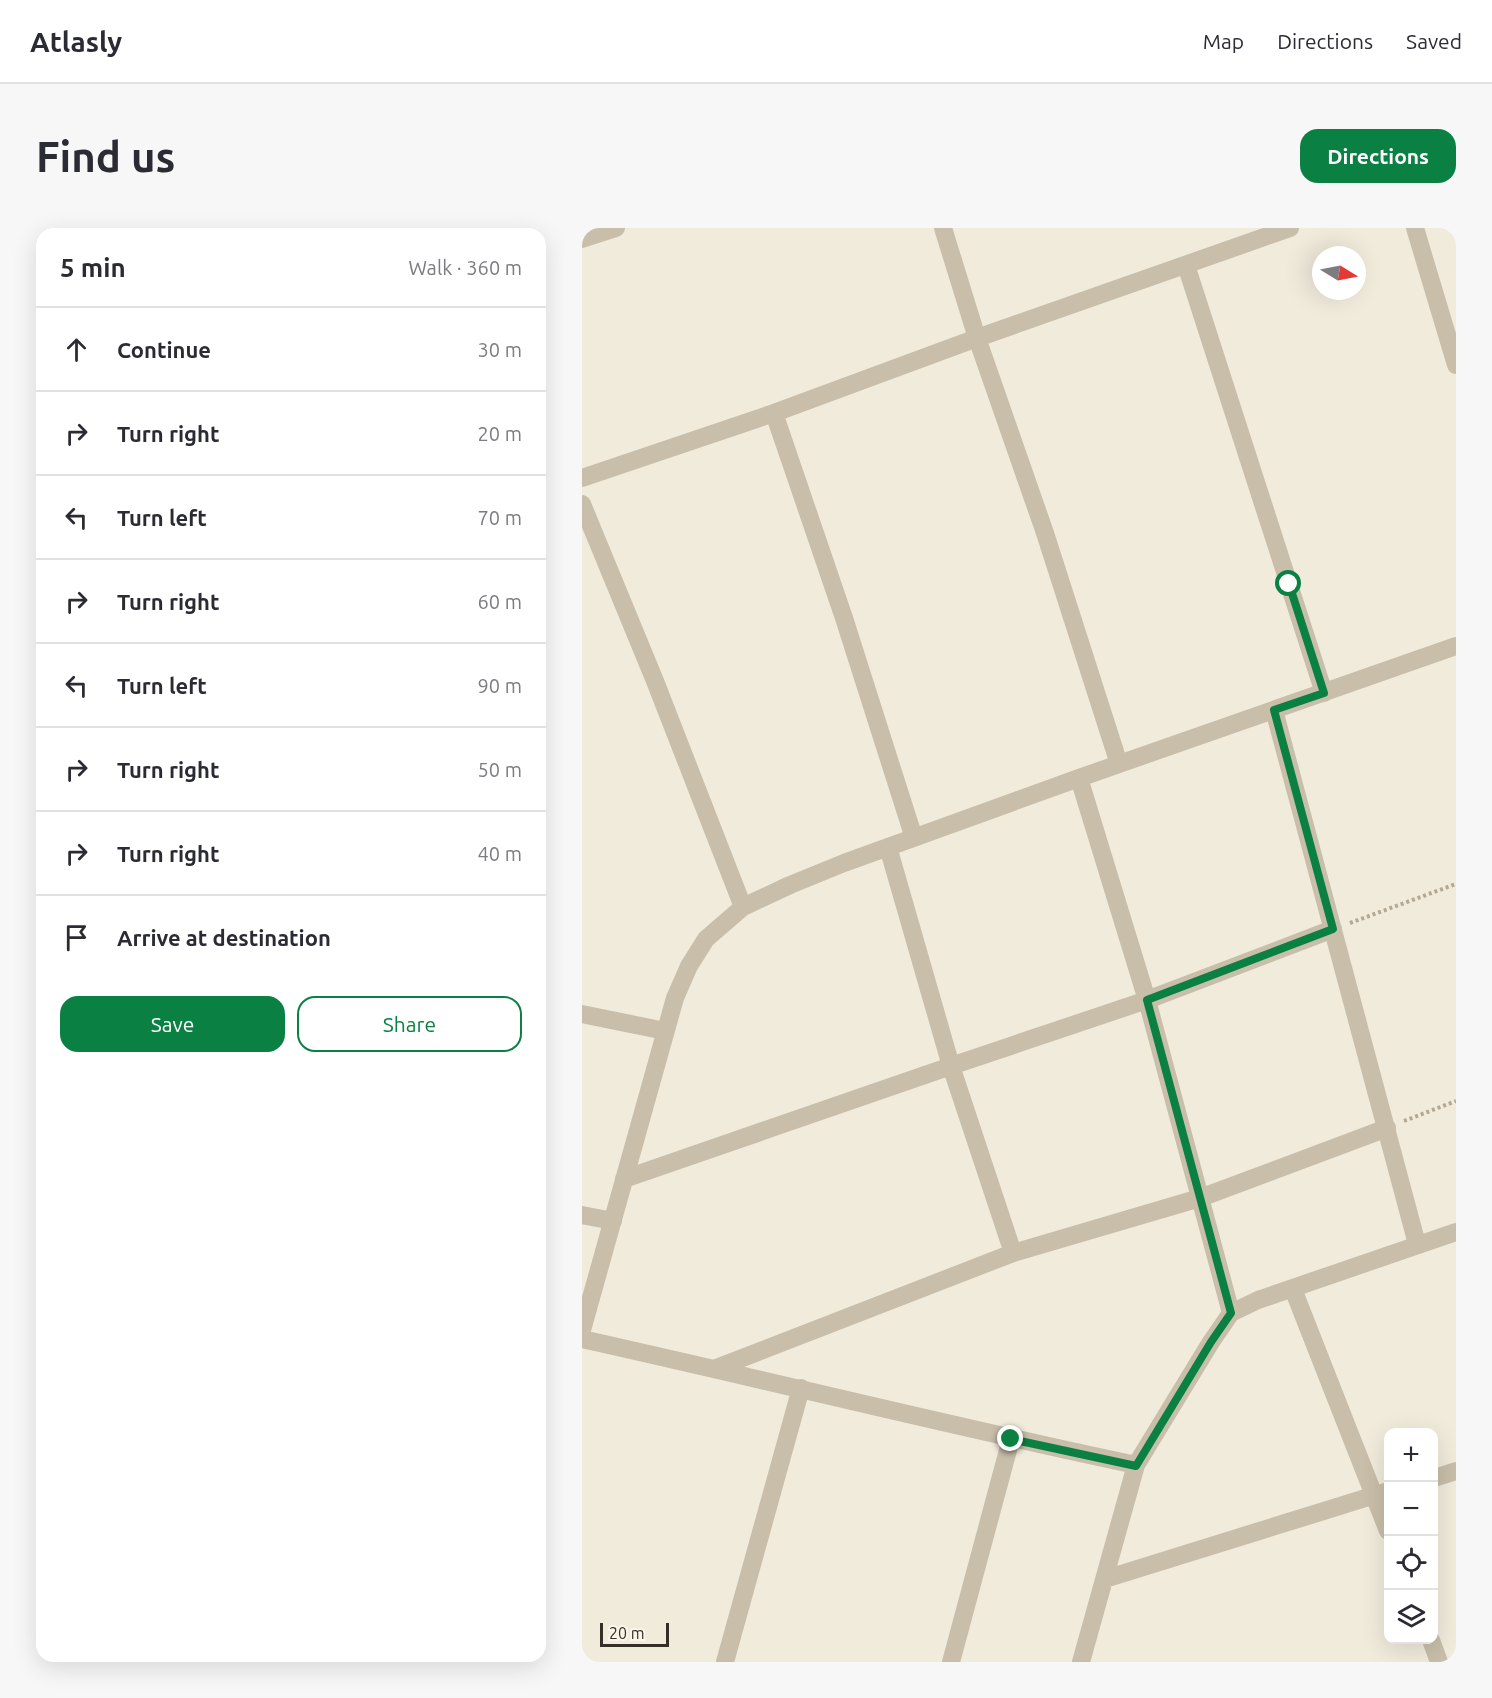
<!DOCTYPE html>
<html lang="en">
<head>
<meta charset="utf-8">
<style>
	body { margin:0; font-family:Ubuntu,sans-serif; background:#f7f7f7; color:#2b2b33 }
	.controls { position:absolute; right:18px; bottom:18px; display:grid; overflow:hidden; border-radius:12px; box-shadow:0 6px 24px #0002 }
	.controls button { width:54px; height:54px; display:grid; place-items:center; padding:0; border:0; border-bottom:2px solid #e1e1e2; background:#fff; color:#2b2b33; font:30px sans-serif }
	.compass { position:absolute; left:730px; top:18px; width:54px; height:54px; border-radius:50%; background:#fff; box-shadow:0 6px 24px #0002; rotate:100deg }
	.scale { position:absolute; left:18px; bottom:15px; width:69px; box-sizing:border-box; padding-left:6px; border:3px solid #362f28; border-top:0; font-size:16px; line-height:21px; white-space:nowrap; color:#362f28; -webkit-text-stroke:4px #f9f5e8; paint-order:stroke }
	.stop { position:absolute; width:18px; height:18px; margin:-14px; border:4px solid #0b8043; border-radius:50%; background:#fff }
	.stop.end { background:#0b8043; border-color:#fff; box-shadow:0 2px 6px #0008 }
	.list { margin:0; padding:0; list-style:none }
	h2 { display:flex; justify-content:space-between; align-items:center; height:78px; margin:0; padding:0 24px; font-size:26px }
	h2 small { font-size:20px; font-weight:400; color:#7c7c81 }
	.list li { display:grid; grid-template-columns:39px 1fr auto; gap:18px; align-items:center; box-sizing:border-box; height:84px; padding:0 24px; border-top:2px solid #e1e1e2 }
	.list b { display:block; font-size:22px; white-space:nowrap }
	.list em { font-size:20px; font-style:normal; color:#7c7c81 }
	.actions { display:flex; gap:12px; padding:18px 24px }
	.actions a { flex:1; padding:14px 0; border:2px solid #0b8043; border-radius:18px; text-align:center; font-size:21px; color:#0b8043 }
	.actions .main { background:#0b8043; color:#fff }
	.icon { flex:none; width:33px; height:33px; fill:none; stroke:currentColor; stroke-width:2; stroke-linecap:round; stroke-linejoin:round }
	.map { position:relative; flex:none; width:874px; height:1434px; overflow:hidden; border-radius:18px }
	header { display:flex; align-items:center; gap:36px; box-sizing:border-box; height:84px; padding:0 30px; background:#fff; border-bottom:2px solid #e1e1e2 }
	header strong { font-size:28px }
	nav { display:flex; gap:33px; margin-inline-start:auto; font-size:21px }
	.intro { display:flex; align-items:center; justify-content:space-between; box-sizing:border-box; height:144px; padding:0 36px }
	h1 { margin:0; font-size:42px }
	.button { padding:15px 27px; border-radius:18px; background:#0b8043; color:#fff; font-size:21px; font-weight:700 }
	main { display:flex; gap:36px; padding:0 36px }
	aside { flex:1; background:#fff; border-radius:18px; box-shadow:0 6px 24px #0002 }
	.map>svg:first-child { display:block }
</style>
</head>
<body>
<header>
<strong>Atlasly</strong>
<nav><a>Map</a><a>Directions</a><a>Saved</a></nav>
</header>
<div class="intro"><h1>Find us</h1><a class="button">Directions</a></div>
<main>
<aside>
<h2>5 min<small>Walk · 360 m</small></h2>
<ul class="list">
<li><svg class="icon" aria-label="ahead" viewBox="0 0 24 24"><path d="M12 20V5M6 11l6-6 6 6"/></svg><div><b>Continue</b></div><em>30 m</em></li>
<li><svg class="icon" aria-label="right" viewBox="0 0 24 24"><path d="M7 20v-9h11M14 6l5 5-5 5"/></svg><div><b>Turn right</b></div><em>20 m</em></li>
<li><svg class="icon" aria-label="left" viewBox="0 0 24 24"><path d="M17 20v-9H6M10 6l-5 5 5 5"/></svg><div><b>Turn left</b></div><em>70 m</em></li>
<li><svg class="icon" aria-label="right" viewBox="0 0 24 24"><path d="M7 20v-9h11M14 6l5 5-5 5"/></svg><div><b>Turn right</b></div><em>60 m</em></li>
<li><svg class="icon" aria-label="left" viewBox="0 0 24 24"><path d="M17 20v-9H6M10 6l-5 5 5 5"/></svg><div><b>Turn left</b></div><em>90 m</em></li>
<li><svg class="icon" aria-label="right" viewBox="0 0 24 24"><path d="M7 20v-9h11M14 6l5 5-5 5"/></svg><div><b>Turn right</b></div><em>50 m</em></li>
<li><svg class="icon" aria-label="right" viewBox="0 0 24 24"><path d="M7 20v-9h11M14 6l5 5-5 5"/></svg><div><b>Turn right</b></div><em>40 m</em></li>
<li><svg class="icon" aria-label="arrive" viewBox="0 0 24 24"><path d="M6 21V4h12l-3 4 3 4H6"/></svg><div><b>Arrive at destination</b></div></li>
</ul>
<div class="actions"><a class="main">Save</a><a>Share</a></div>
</aside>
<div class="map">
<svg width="874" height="1434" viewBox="0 0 874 1434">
	<rect width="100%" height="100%" fill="#f1ebdc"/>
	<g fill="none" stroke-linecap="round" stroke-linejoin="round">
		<path stroke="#b4a893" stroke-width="4" stroke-dasharray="3 3" stroke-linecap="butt" d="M768,695l106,-39
			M822,893l52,-20"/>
		<path stroke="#c8bea9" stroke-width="18" d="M361,0l34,110 68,195 74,231
			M833,0l41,137
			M0,11l34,-11
			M604,37l138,428
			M192,185l70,205 70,220
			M0,250l192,-65 203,-75 313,-110
			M0,276l73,177 88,226
			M692,482l143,534
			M497,550l68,222 84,313
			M306,619l63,219 62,187
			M0,786l83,17
			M42,951l327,-113 196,-66 186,-71
			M0,987l31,6
			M711,1061l95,242
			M0,1102l93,-332 14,-32 17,-27 37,-32 47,-22 54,-22 235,-85 377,-132
			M0,1111c185,41 368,87 554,126
			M132,1141l299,-116 187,-55 187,-70
			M852,1250l22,-7
			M523,1351l283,-88
			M849,1412l8,22
			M143,1434l76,-274
			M369,1434l60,-223
			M499,1434l55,-197 75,-123 20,-29 27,-13 198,-68"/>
	</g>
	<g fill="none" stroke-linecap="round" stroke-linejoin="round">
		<path stroke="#0b8043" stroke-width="8" d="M429,1211l125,27 75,-124 20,-29 -84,-313 186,-71 -59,-219 50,-17 -35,-109"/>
	</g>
</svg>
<div class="controls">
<button>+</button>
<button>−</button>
<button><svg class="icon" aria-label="locate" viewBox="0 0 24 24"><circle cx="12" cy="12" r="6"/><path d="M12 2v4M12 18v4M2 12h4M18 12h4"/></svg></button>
<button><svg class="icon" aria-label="layers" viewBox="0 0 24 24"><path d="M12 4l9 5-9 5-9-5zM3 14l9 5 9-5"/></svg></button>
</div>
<svg class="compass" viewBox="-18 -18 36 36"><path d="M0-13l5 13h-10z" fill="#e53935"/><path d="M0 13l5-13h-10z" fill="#7c7c81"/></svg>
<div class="scale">20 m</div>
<div class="stop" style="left:707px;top:356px"></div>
<div class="stop end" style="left:429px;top:1211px"></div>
</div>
</main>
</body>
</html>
